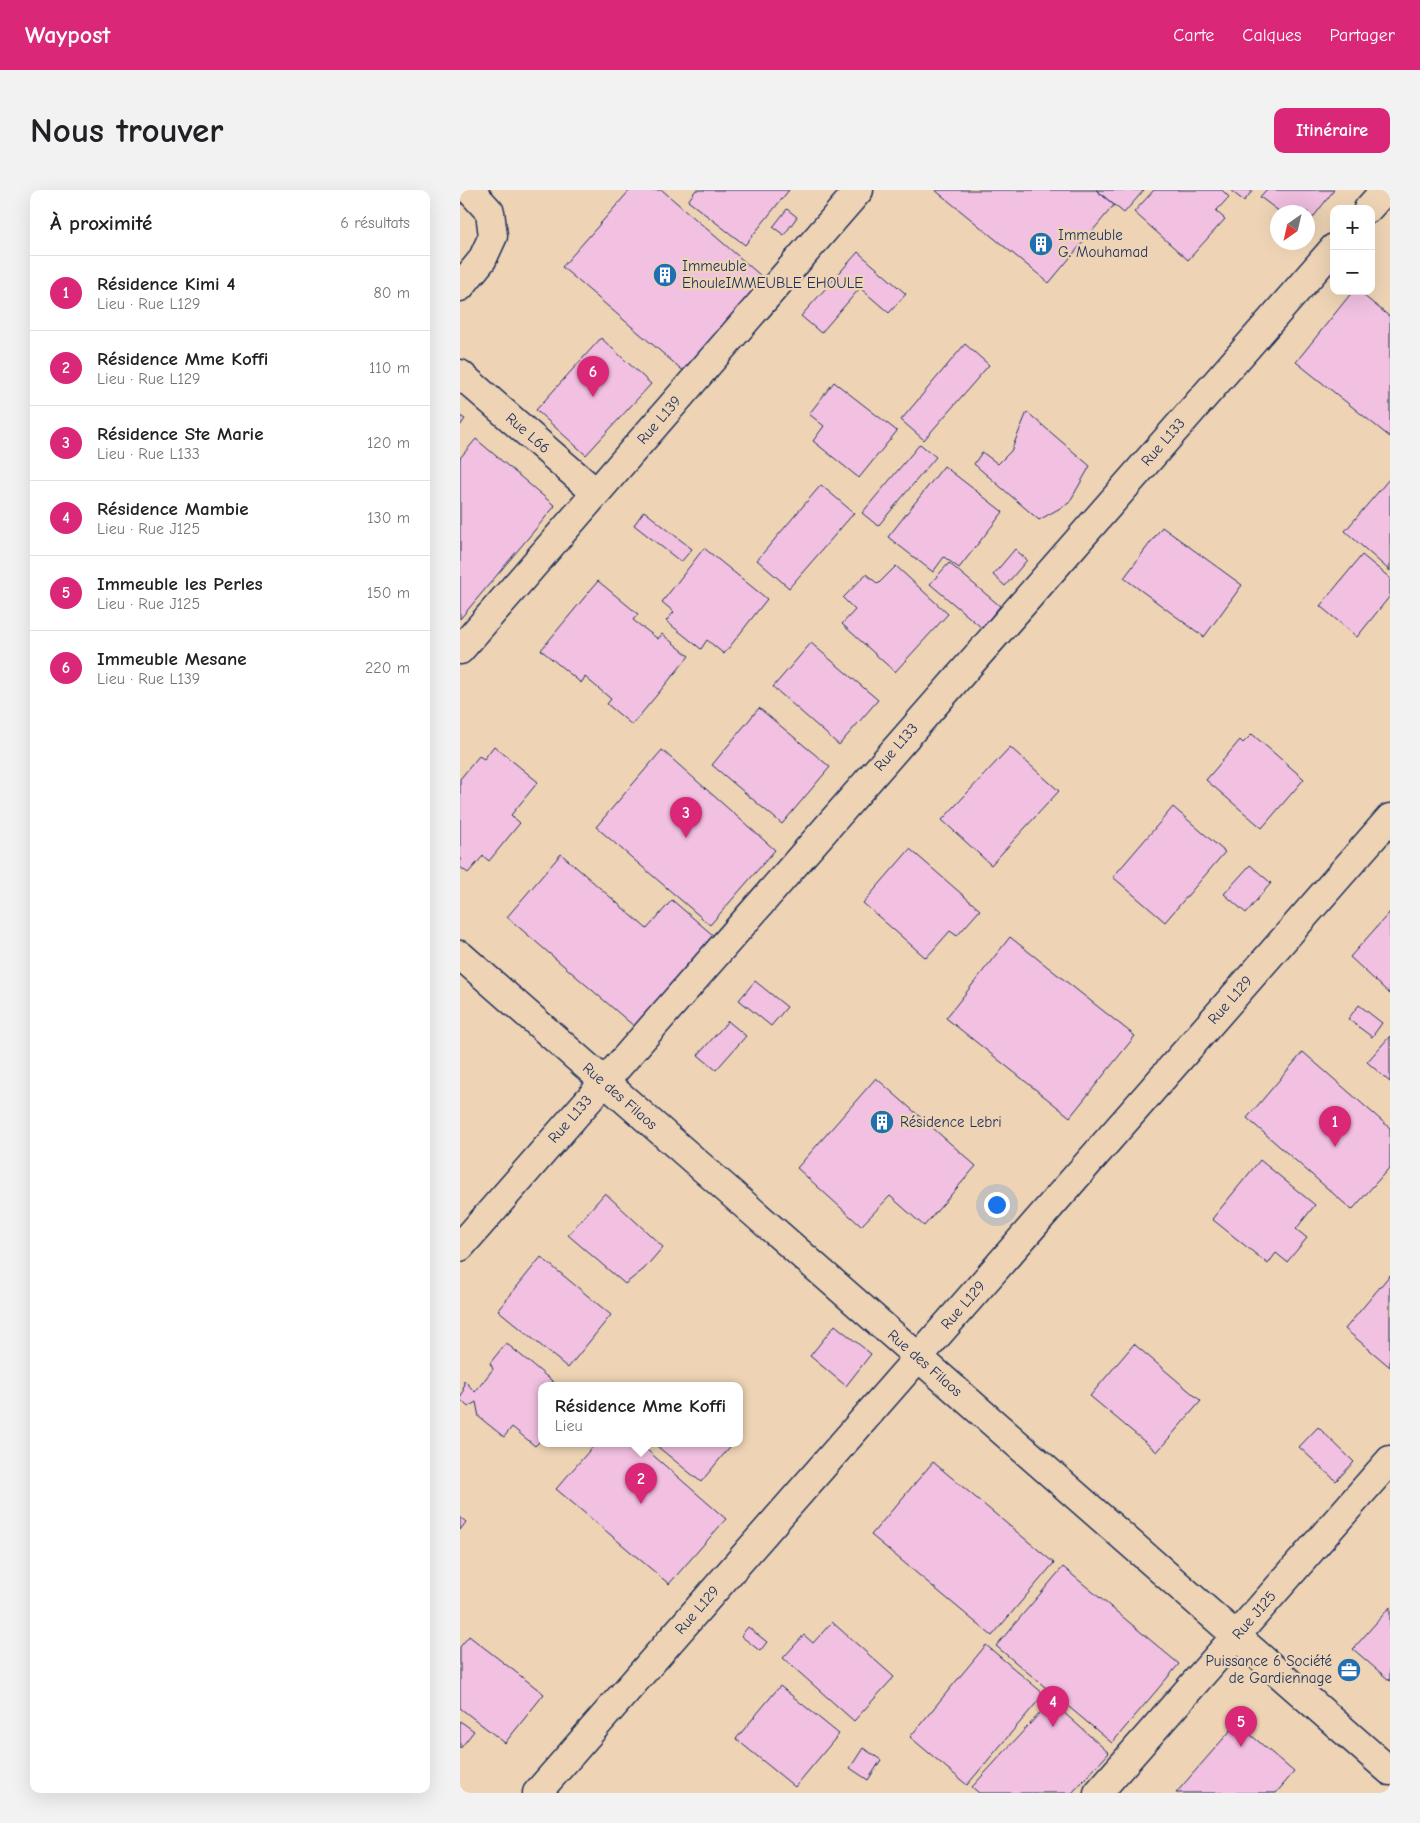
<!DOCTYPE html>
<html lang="fr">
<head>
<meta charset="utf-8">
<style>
	body { margin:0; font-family:"Comic Neue",sans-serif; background:#f2f2f2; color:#202124 }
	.controls { position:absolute; right:15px; top:15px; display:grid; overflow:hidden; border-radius:10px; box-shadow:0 5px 20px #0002 }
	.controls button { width:45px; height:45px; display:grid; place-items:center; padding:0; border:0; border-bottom:1px solid #e0e0e0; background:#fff; color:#202124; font:25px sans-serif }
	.compass { position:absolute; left:810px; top:15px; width:45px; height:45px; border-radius:50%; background:#fff; box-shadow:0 5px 20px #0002; rotate:214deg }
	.you { position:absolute; left:536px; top:1014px; width:18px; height:18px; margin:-12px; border:4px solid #fff; border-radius:50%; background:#1a73e8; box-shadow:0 0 0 8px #1a73e833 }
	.badge { display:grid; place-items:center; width:32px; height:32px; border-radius:50%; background:#db2777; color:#fff; font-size:16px; font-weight:700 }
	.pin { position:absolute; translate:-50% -41px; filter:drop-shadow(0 1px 2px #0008) }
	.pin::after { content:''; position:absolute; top:26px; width:18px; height:15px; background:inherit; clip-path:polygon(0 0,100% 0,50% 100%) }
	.popup { position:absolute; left:78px; top:1192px; width:205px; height:65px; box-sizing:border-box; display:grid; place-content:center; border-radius:10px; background:#fff; filter:drop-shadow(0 1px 4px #0005); font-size:16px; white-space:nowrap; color:#757577 }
	.popup b { font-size:19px; color:#202124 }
	.popup::after { content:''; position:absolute; left:50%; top:100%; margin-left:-10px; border:10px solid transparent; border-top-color:#fff }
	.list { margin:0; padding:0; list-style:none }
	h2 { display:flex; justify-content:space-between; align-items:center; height:65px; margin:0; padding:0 20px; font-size:21px }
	h2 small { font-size:16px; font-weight:400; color:#757577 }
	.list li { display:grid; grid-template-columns:32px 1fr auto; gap:15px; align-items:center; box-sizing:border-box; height:75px; padding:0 20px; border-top:1px solid #e0e0e0 }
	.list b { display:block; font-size:19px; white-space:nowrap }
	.list p { margin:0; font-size:16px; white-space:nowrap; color:#757577 }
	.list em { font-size:16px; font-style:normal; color:#757577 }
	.map { position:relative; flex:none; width:930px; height:1603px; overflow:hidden; border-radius:10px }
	header { display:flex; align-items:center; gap:30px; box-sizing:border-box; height:70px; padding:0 25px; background:#db2777; color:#fff }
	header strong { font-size:24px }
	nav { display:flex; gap:28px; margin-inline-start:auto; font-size:18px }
	.intro { display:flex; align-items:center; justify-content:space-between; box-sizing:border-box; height:120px; padding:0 30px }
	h1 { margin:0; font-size:35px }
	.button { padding:12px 22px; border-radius:10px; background:#db2777; color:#fff; font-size:18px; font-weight:700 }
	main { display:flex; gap:30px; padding:0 30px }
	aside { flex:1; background:#fff; border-radius:10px; box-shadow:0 5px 20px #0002 }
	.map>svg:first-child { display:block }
</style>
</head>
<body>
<header>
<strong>Waypost</strong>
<nav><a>Carte</a><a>Calques</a><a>Partager</a></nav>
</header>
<div class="intro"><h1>Nous trouver</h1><a class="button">Itinéraire</a></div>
<main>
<aside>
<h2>À proximité<small>6 résultats</small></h2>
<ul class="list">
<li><span class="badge">1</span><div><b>Résidence Kimi 4</b><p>Lieu · Rue L129</p></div><em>80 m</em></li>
<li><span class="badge">2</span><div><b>Résidence Mme Koffi</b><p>Lieu · Rue L129</p></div><em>110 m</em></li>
<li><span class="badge">3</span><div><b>Résidence Ste Marie</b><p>Lieu · Rue L133</p></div><em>120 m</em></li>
<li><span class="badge">4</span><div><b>Résidence Mambie</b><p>Lieu · Rue J125</p></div><em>130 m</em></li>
<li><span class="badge">5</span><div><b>Immeuble les Perles</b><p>Lieu · Rue J125</p></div><em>150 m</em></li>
<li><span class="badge">6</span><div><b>Immeuble Mesane</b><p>Lieu · Rue L139</p></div><em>220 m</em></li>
</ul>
</aside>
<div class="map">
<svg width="930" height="1603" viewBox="0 0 930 1603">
	<rect width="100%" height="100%" fill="#eed4b5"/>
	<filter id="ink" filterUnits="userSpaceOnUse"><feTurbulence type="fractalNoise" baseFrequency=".02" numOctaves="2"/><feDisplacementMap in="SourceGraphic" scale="10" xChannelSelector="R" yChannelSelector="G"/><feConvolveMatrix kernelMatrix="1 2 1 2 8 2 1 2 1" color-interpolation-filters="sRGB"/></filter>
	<g filter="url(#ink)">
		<path fill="#f2c0e1" stroke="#1b2f5e" d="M170,0h32l106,92 -81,92 -125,-107z
			M236,0h93l-44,55 -57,-44z
			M475,0h161l18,15 -65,78z
			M636,0h48l-20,23z
			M694,0h68l7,7 -13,14 9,8 -37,41 -54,-48z
			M770,0h23l-9,11z
			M806,0h68l-26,34v-12h-28l-20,-15z
			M327,19l10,8 -13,18 -11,-8z
			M398,62l48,42 -17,19 -29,-25 -39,45 -20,-17z
			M893,101h5l32,26v120l-94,-75z
			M141,148l50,46 -65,71 -50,-45z
			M505,154l24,21 -65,75 -23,-20z
			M374,192l63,49 -38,47 -46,-37 11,-15 -15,-12z
			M567,222l63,54 -21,37 -30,17 -65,-56 8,-12 16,12 13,-13z
			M0,226l5,3 -5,7z
			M16,249l79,67 -95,113v-161z
			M460,254l16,13 -58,69 -16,-13z
			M484,276l59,46 -44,56 -15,-11 -11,15 -45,-35z
			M930,288v93l-45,-40z
			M361,295l33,28 -65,75 -32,-28z
			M184,321l48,38 -11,13 -47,-37z
			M702,337l80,58 -38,52 -80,-59z
			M244,358l63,51 -43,55 -17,-14 -6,9 -35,-28 8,-9 -12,-10z
			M555,359l12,11 -22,26 -12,-11z
			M902,365l28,23v18l-33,41 -37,-31z
			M489,373l51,43 -18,22 -52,-44z
			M436,376l52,48 -53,58 -53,-48 13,-14 -12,-12 23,-24 12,10z
			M138,391l40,33 -5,6 25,19 4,-5 27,22 -57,69 -25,-21 4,-5 -26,-22 -4,6 -40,-33z
			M351,453l67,57 -39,45 -66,-58z
			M299,518l71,59 -48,57 -70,-59z
			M792,544l52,45 -42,49 -56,-48 34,-40 3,3z
			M34,556l44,36 -27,33 9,8 -31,38 -6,-5 -15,17 -8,-6v-88l19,-23 5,3z
			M550,557l49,44 -68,74 -49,-45z
			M202,560l113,100 -65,75 -114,-98z
			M713,617l52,45 -60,70 -52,-45z
			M450,659l70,61 -23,26 -7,-5 -24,27 -63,-55z
			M101,664l86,75 25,-29 42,36 -79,91 -128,-110z
			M790,675l21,18 -25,30 -22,-19z
			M930,722v82l-40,-37z
			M550,747l125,99 -65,81 -124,-99z
			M295,791l32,26 -16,19 -32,-26z
			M899,815l23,18 -10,14 -24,-18z
			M268,831l18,15 -30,34 -18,-15z
			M930,846v46l-23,-20z
			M843,862l87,76v39l-38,43 -105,-92z
			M416,888l100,88 -52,60 -34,-30 -29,30 -64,-58z
			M800,970l55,45 -19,24 11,9 -20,24 -11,-9 -8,11 -56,-45z
			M145,1003l58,54 -19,22 -19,15 -57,-49z
			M81,1067l70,58 -43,53 -70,-58z
			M930,1085v92l-45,-38z
			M375,1135l36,29 -25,32 -36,-30z
			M46,1153l51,42h-15v54l-7,7 -23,-19 -8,10 -25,-20 -3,-15 -8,5 -8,-8 3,-7 1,-12 11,12 18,-23 -3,-6z
			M674,1154l67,57 -44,51 -67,-56z
			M858,1237l36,35 -18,19 -37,-34z
			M136,1253h43l87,76 -57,65 -113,-95z
			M193,1253h80l-32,39z
			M473,1272l121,101 -62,73 -121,-101z
			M0,1327l6,5 -6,8z
			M603,1377l116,97 -67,79 -116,-97z
			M930,1417v74l-37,-32z
			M372,1432l62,55 -40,44 -71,-63 21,-23 9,8z
			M288,1437l19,15 -7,9 -19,-15z
			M9,1446l75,58 -39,49 -45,-35v-61z
			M526,1455l58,49 -77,91 -57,-48z
			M320,1496l59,48 -44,53 -59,-48z
			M591,1511l58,52 -37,40h-93l-7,-6z
			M0,1531l14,10 -14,18z
			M777,1533l57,49 -18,21h-100z
			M403,1558l18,12 -13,20 -18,-12z"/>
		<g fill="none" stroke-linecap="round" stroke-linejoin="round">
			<g stroke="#1b2f5e" stroke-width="31">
				<path id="street" d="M908,19l17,-19
					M0,97l22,-27 11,-24 -3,-24 -20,-22
					M0,184l136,119
					M0,460l399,-460
					M0,1057l874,-999
					M77,1603l853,-975"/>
			</g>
			<g stroke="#1b2f5e" stroke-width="31">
				<path id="secondary" d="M0,765l930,816
					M638,1603l292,-333"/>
			</g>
			<use href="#street" stroke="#eed4b5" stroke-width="28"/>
			<use href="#secondary" stroke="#eed4b5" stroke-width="28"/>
		</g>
	</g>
	<defs>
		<g id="building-disc" transform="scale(1.25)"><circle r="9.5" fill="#1f6fb2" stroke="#eed4b5"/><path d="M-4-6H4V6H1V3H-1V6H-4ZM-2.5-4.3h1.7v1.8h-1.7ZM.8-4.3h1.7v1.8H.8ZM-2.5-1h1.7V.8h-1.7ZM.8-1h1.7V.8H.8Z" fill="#fff"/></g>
		<g id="office-disc" transform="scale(1.25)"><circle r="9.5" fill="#1f6fb2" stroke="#eed4b5"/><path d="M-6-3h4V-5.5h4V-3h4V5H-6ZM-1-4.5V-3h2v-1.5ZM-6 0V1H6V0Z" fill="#fff"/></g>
	</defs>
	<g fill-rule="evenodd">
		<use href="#building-disc" x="581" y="54"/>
		<use href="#building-disc" x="205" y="85"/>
		<use href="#building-disc" x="422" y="932"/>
		<use href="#office-disc" x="889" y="1480"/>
	</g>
	<g text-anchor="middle" stroke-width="4.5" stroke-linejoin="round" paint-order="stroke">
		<g font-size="15" fill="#1b2f5e" stroke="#eed4b5" text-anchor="start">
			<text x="598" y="50">Immeuble<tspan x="598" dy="17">G. Mouhamad</tspan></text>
			<text x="222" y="81">Immeuble<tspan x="222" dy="17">EhouleIMMEUBLE EHOULE</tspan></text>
			<text x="440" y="937">Résidence Lebri</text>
			<text x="872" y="1476" text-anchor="end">Puissance 6 Société<tspan x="872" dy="17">de Gardiennage</tspan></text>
		</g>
		<g font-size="15" fill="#1b2f5e" stroke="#eed4b5">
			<text transform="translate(199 230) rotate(-49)" y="5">Rue L139</text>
			<text transform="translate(68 243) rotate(41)" y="5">Rue L66</text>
			<text transform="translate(703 252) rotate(-49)" y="5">Rue L133</text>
			<text transform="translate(436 557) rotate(-49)" y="5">Rue L133</text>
			<text transform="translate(770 810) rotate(-49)" y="5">Rue L129</text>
			<text transform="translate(160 906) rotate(41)" y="5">Rue des Filaos</text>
			<text transform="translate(110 929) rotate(-49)" y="5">Rue L133</text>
			<text transform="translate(503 1115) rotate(-49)" y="5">Rue L129</text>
			<text transform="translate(465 1173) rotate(41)" y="5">Rue des Filaos</text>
			<text transform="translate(237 1420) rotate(-49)" y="5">Rue L129</text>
			<text transform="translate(794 1425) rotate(-49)" y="5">Rue J125</text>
		</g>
	</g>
</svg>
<div class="controls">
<button>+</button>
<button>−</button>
</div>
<svg class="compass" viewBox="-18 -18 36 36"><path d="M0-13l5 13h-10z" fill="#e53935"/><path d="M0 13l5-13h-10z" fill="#757577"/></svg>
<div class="you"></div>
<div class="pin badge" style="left:875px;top:957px">1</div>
<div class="pin badge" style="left:181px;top:1314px">2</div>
<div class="popup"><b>Résidence Mme Koffi</b>Lieu</div>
<div class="pin badge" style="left:226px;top:648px">3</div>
<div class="pin badge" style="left:593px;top:1537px">4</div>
<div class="pin badge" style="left:781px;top:1557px">5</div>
<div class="pin badge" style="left:133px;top:207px">6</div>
</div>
</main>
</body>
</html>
